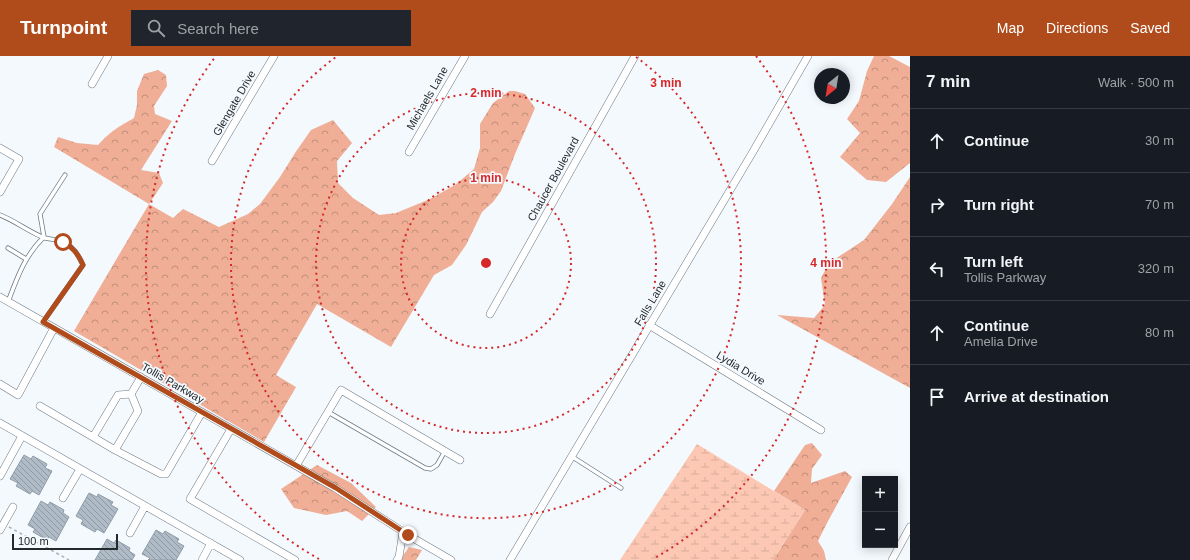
<!DOCTYPE html>
<html lang="en">
<head>
<meta charset="utf-8">
<style>
	body { margin:0; font-family:Arial,sans-serif; background:#20242c; color:#f1f3f6 }
	.controls { position:absolute; right:12px; bottom:12px; display:grid; overflow:hidden; border-radius:0px; box-shadow:0 2px 10px #0003 }
	.controls button { width:36px; height:36px; display:grid; place-items:center; padding:0; border:0; border-bottom:1px solid #363941; background:#171b24; color:#f1f3f6; font:20px sans-serif }
	.compass { position:absolute; left:814px; top:12px; width:36px; height:36px; border-radius:50%; background:#171b24; box-shadow:0 2px 10px #0003; rotate:210deg }
	.scale { position:absolute; left:12px; bottom:10px; width:106px; box-sizing:border-box; padding-left:4px; border:2px solid #24292d; border-top:0; font-size:11px; line-height:14px; white-space:nowrap; color:#24292d; -webkit-text-stroke:3px #f4f9fe; paint-order:stroke }
	.stop { position:absolute; width:12px; height:12px; margin:-9px; border:3px solid #b04b1c; border-radius:50%; background:#fff }
	.stop.end { background:#b04b1c; border-color:#fff; box-shadow:0 1px 4px #0008 }
	.list { margin:0; padding:0; list-style:none }
	h2 { display:flex; justify-content:space-between; align-items:center; height:52px; margin:0; padding:0 16px; font-size:17px }
	h2 small { font-size:13px; font-weight:400; color:#9ea1a6 }
	.list li { display:grid; grid-template-columns:26px 1fr auto; gap:12px; align-items:center; box-sizing:border-box; height:64px; padding:0 16px; border-top:1px solid #363941 }
	.list b { display:block; font-size:15px; white-space:nowrap }
	.list p { margin:0; font-size:13px; white-space:nowrap; color:#9ea1a6 }
	.list em { font-size:13px; font-style:normal; color:#9ea1a6 }
	.icon { flex:none; width:22px; height:22px; fill:none; stroke:currentColor; stroke-width:2; stroke-linecap:round; stroke-linejoin:round }
	.map { position:relative; flex:none; width:910px; height:504px; overflow:hidden }
	header { display:flex; align-items:center; gap:24px; box-sizing:border-box; height:56px; padding:0 20px; background:#b04b1c; color:#fff }
	header strong { font-size:19px }
	nav { display:flex; gap:22px; margin-inline-start:auto; font-size:14px }
	.search { width:280px; height:36px; background:#20242c; display:flex; align-items:center; gap:10px; box-sizing:border-box; padding:0 14px; border-radius:0px; color:#9ea1a6; font-size:15px }
	main { display:flex }
	aside { flex:1; background:#171b24 }
	.map>svg:first-child { display:block }
</style>
</head>
<body>
<header>
<strong>Turnpoint</strong>
<div class="search"><svg class="icon" aria-label="search" viewBox="0 0 24 24"><circle cx="10" cy="10" r="6"/><path d="M15 15l6 6"/></svg>Search here</div>
<nav><a>Map</a><a>Directions</a><a>Saved</a></nav>
</header>
<main>
<div class="map">
<svg width="910" height="504" viewBox="0 0 910 504">
	<defs>
		<pattern id="forest-crowns" width="20" height="18" patternUnits="userSpaceOnUse"><rect width="20" height="18" fill="#efae95"/><path d="M2 6a3 3 0 1 1 6 0M12 15a3 3 0 1 1 6 0" fill="none" stroke="#c18e7a"/></pattern>
		<pattern id="wetland-marsh" width="20" height="14" patternUnits="userSpaceOnUse"><rect width="20" height="14" fill="#fcc8b4"/><path d="M1 5h8M5 5V1M11 12h8M15 12V8" fill="none" stroke="#d8ac9b"/></pattern>
		<pattern id="building-back-hatch" width="6" height="6" patternUnits="userSpaceOnUse"><rect width="6" height="6" fill="#afbcc7"/><path d="M-1 5l2 2M0 0l6 6M5-1l2 2" fill="none" stroke="#8e99a2"/></pattern>
	</defs>
	<rect width="100%" height="100%" fill="#f4f9fe"/>
	<path fill="url(#forest-crowns)" d="M874,0h15l21,11v96l-24,19 -19,-2 -27,-23 20,-24 -13,-14 12,-18 8,-30z
		M158,14l8,5 1,11 -13,20 1,8 17,7 -31,49 18,3 4,10 -14,21 24,14 10,-9 36,18 29,-13 12,-10 20,-27 15,-24 16,-23 22,-10 19,23 -15,18 1,22 15,15 26,17 17,-2 34,-14 25,-14 19,-16 6,-21v-24l13,-21 16,-12h6l10,3 10,14 -20,46 -14,37 -8,11 -11,10 -16,33 -14,20 -18,10 -43,72 -74,-43 -41,71 20,12 -32,55 -190,-111 75,-127 -95,-57 4,-10 19,6 21,2c13,-14 20,-18 36,-27l3,-13v-14l7,-17z
		M910,121v211l-133,-73 37,3 11,-13 -4,-27 8,-15 35,-23 28,-36z
		M812,387l10,12 -10,14 -1,14 34,-12 7,6 -25,46 -9,18 6,10 2,9h-53l32,-50 -31,-19 31,-46z
		M317,409l34,18 25,24 -14,14 -15,-10 -21,4 -32,-7 -13,-19z
		M409,491l13,3 -6,10h-16z"/>
	<path fill="url(#wetland-marsh)" d="M697,388l108,66 -32,50h-153z"/>
	<path fill="url(#building-back-hatch)" stroke="#909da7" d="M24,399l7,4 2,-3 14,8 -2,4 7,3 -13,24 -7,-4 -2,3 -14,-8 2,-3 -8,-4z
		M89,437l8,4 1,-3 15,8 -2,3 7,4 -14,24 -7,-4 -2,3 -14,-8 2,-4 -7,-4z
		M41,445l7,4 2,-3 14,8 -1,3 6,4 -13,24 -7,-4 -2,3 -14,-8 2,-3 -7,-4z
		M156,474l7,4 2,-3 14,8 -2,3 7,4 -8,14h-28l2,-2 -8,-4z
		M107,483l7,4 2,-3 14,8 -1,3 6,4 -3,5h-37z"/>
	<g fill="none" stroke-linecap="round" stroke-linejoin="round">
		<g stroke="#6e7a84" stroke-width="5">
			<path id="lane" d="M0,159c14,5 32,19 45,23 9,2 19,2 26,9 6,5 9,11 12,18l-40,57
				M8,192l18,11
				M8,246c9,-24 17,-47 36,-65l-4,-23 25,-39
				M328,356l97,56 6,1 6,-4 8,-14
				M571,400l50,32"/>
		</g>
		<g stroke="#6e7a84" stroke-width="8">
			<path id="street" d="M92,28l16,-28
				M0,92l19,11 -19,33
				M409,96l56,-96
				M212,105l62,-105
				M0,241l335,191 73,47
				M490,258l145,-258
				M649,269l172,105
				M0,328l18,11 36,-67
				M131,338l7,17 -23,39 -22,-13 25,-42 13,-1 10,-17
				M40,350l53,31
				M0,367l240,137
				M231,373l-41,70 105,61
				M115,394l46,24h5l36,-62
				M296,410l45,-76 119,70
				M0,420l22,-40
				M63,442l17,-29
				M0,474l13,-23
				M130,477l15,-27
				M413,482l38,22
				M202,504l9,-17
				M397,504l2,-3 4,-25
				M510,504l241,-405 57,-99
				M892,504l18,-33"/>
		</g>
		<path stroke="#abb0b5" stroke-width="1.5" stroke-dasharray="3 3" stroke-linecap="butt" d="M9,471l60,33"/>
		<use href="#lane" stroke="#fff" stroke-width="3.5"/>
		<use href="#street" stroke="#fff" stroke-width="7"/>
	</g>
	<g fill="none" stroke-linecap="round" stroke-linejoin="round">
		<path stroke="#b04b1c" stroke-width="5" d="M63,186c10,5 15,12 20,23l-40,57 293,166 72,47"/>
	</g>
	<g fill="none" stroke="#d62828" stroke-width="2" stroke-dasharray="2 4">
		<circle cx="486" cy="207" r="85"/>
		<circle cx="486" cy="207" r="170"/>
		<path d="M636 1A255 255 0 1 1 336 1"/>
		<path d="M319 503A340 340 0 0 1 216 0M756 0A340 340 0 0 1 653 503"/>
	</g>
	<g text-anchor="middle" stroke-width="3.5" stroke-linejoin="round" paint-order="stroke">
		<g font-size="11" fill="#24292d" stroke="#f4f9fe">
			<text transform="translate(427 42) rotate(-60)" y="4">Michaels Lane</text>
			<text transform="translate(234 47) rotate(-60)" y="4">Glengate Drive</text>
			<text transform="translate(553 123) rotate(-61)" y="4">Chaucer Boulevard</text>
			<text transform="translate(650 247) rotate(-59)" y="4">Falls Lane</text>
			<text transform="translate(741 312) rotate(31)" y="4">Lydia Drive</text>
			<text transform="translate(173 327) rotate(30)" y="4">Tollis Parkway</text>
		</g>
	</g>
	<circle cx="486" cy="207" r="6" fill="#d62828" stroke="#f4f9fe" stroke-width="2"/>
	<g font-size="12" text-anchor="middle" font-weight="bold" fill="#d62828" stroke="#f4f9fe" stroke-width="3.5" stroke-linejoin="round" paint-order="stroke">
		<text x="666" y="31">3 min</text>
		<text x="486" y="41">2 min</text>
		<text x="486" y="126">1 min</text>
		<text x="826" y="211">4 min</text>
	</g>
</svg>
<div class="controls">
<button>+</button>
<button>−</button>
</div>
<svg class="compass" viewBox="-18 -18 36 36"><path d="M0-13l5 13h-10z" fill="#e53935"/><path d="M0 13l5-13h-10z" fill="#9ea1a6"/></svg>
<div class="scale">100 m</div>
<div class="stop" style="left:63px;top:186px"></div>
<div class="stop end" style="left:408px;top:479px"></div>
</div>
<aside>
<h2>7 min<small>Walk · 500 m</small></h2>
<ul class="list">
<li><svg class="icon" aria-label="ahead" viewBox="0 0 24 24"><path d="M12 20V5M6 11l6-6 6 6"/></svg><div><b>Continue</b></div><em>30 m</em></li>
<li><svg class="icon" aria-label="right" viewBox="0 0 24 24"><path d="M7 20v-9h11M14 6l5 5-5 5"/></svg><div><b>Turn right</b></div><em>70 m</em></li>
<li><svg class="icon" aria-label="left" viewBox="0 0 24 24"><path d="M17 20v-9H6M10 6l-5 5 5 5"/></svg><div><b>Turn left</b><p>Tollis Parkway</p></div><em>320 m</em></li>
<li><svg class="icon" aria-label="ahead" viewBox="0 0 24 24"><path d="M12 20V5M6 11l6-6 6 6"/></svg><div><b>Continue</b><p>Amelia Drive</p></div><em>80 m</em></li>
<li><svg class="icon" aria-label="arrive" viewBox="0 0 24 24"><path d="M6 21V4h12l-3 4 3 4H6"/></svg><div><b>Arrive at destination</b></div></li>
</ul>
</aside>
</main>
</body>
</html>
